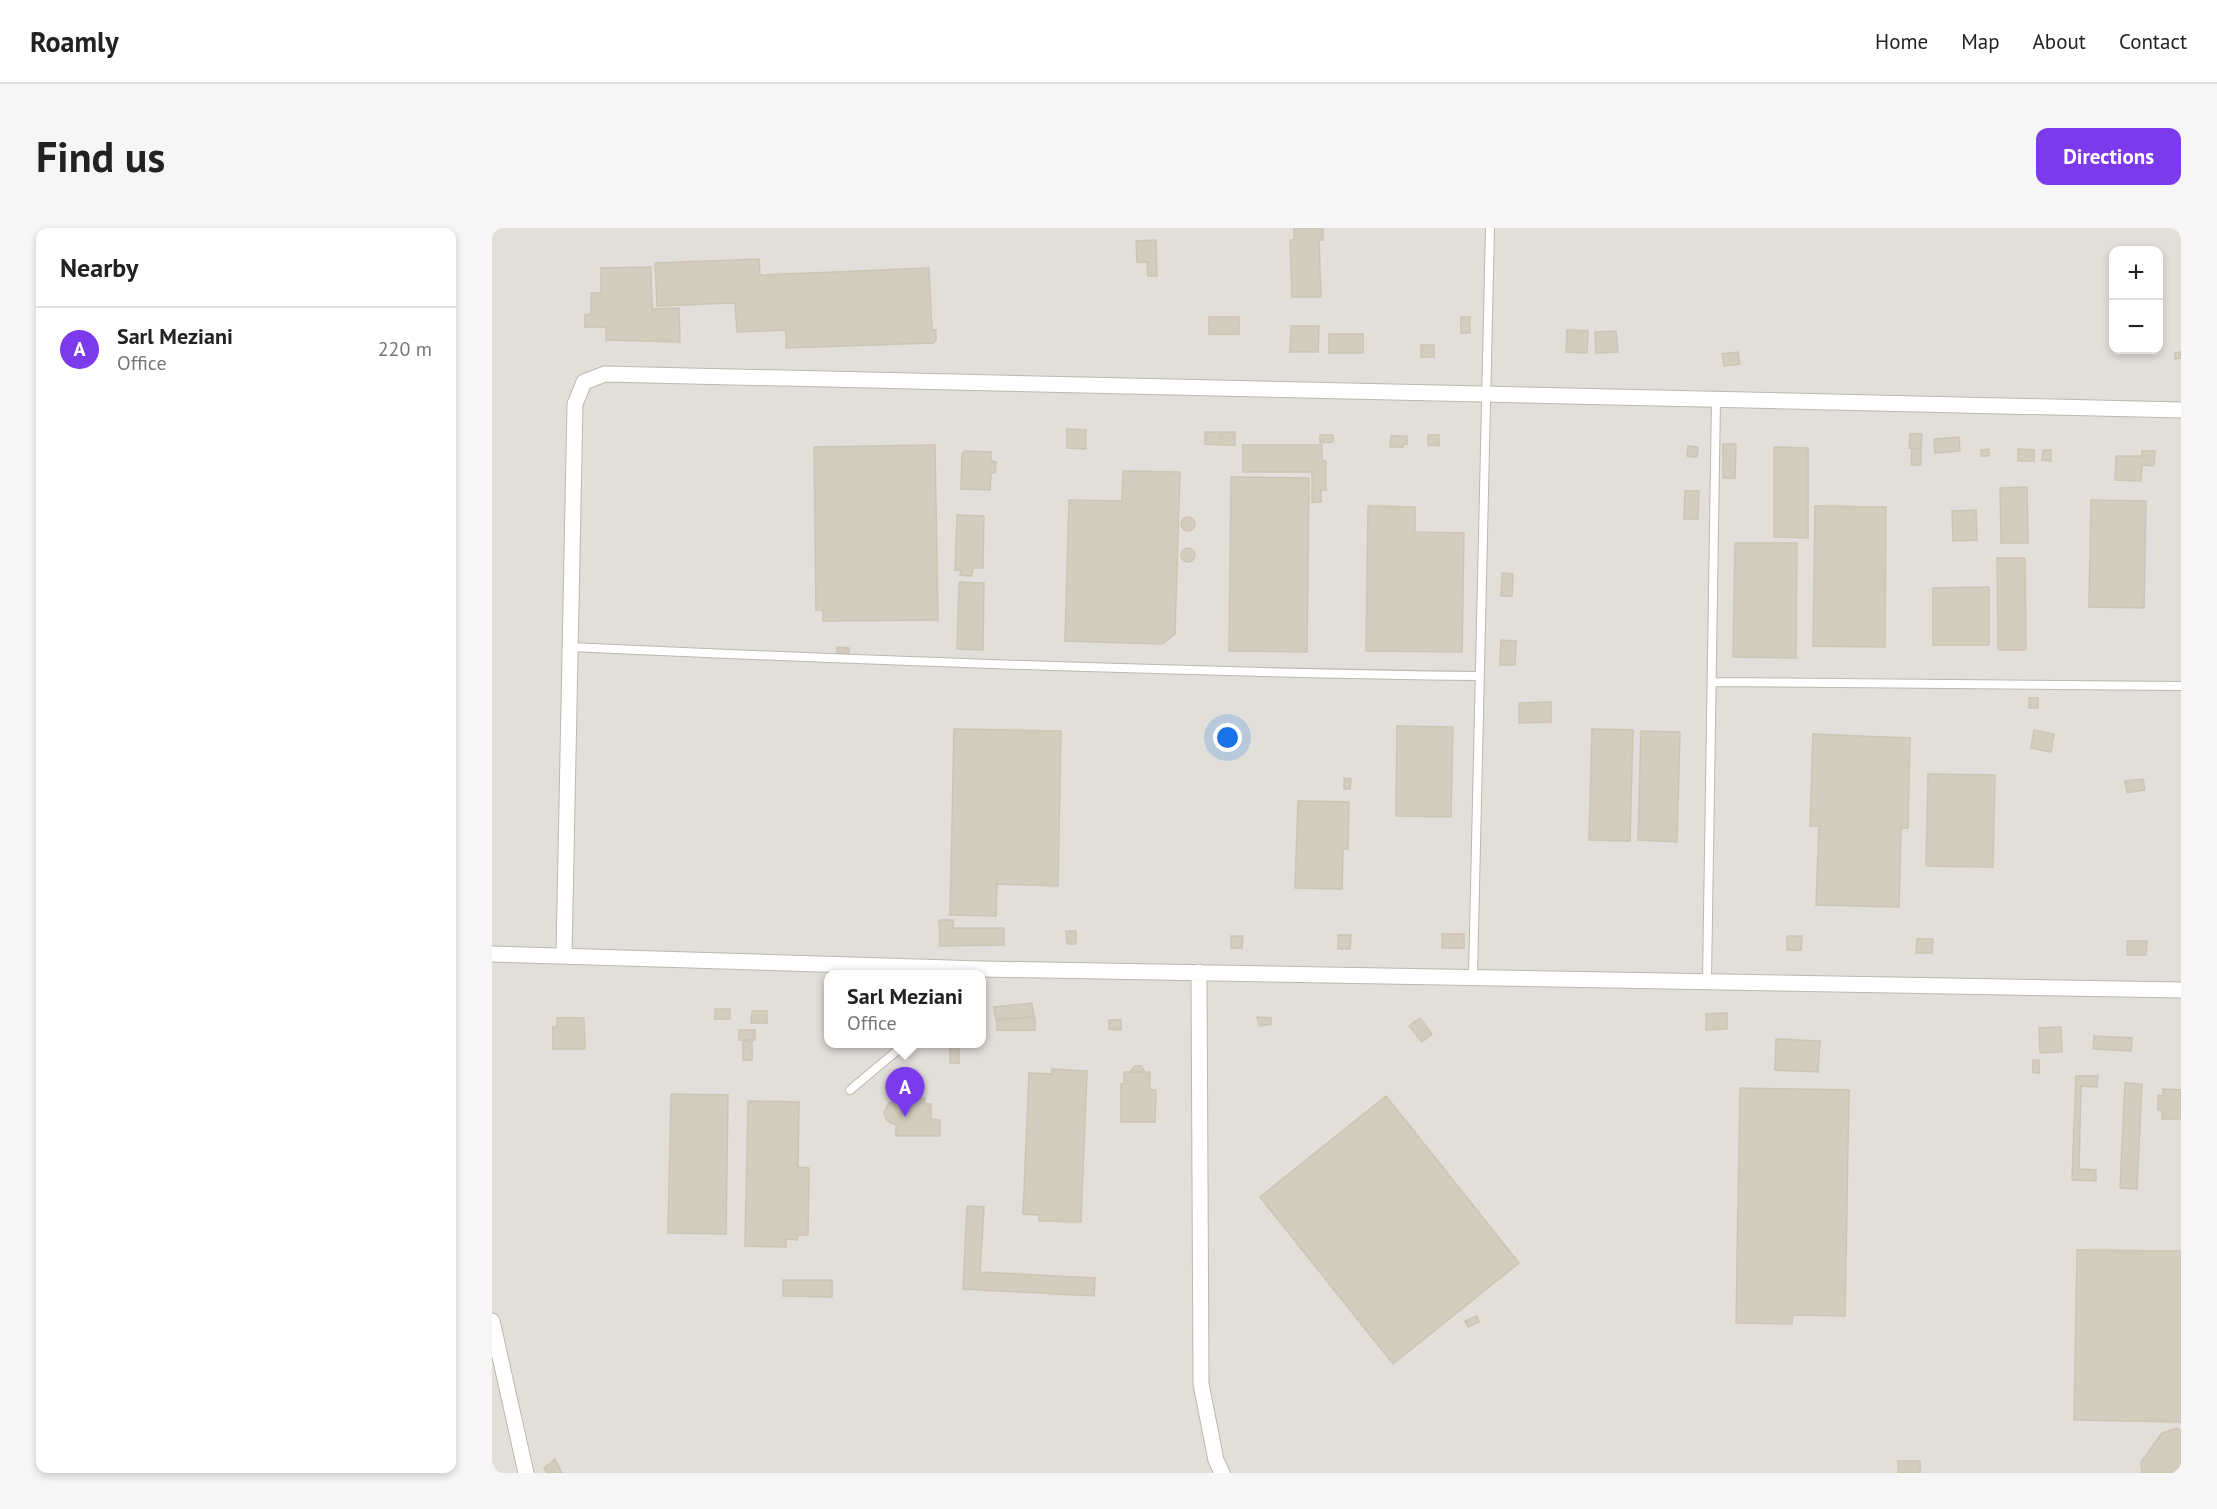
<!DOCTYPE html>
<html lang="en">
<head>
<meta charset="utf-8">
<style>
	body { margin:0; font-family:"PT Sans",sans-serif; background:#f6f6f6; color:#222 }
	.controls { position:absolute; right:18px; top:18px; display:grid; overflow:hidden; border-radius:12px; box-shadow:0 3px 9px #0003 }
	.controls button { width:54px; height:54px; display:grid; place-items:center; padding:0; border:0; border-bottom:2px solid #e0e0e0; background:#fff; color:#222; font:30px sans-serif }
	.you { position:absolute; left:736px; top:510px; width:21px; height:21px; margin:-15px; border:4px solid #fff; border-radius:50%; background:#1a73e8; box-shadow:0 0 0 9px #1a73e833 }
	.badge { display:grid; place-items:center; width:39px; height:39px; border-radius:50%; background:#7c3aed; color:#fff; font-size:20px; font-weight:700 }
	.pin { position:absolute; translate:-50% -50px; filter:drop-shadow(0 2px 3px #0008) }
	.pin::after { content:''; position:absolute; top:32px; width:21px; height:18px; background:inherit; clip-path:polygon(0 0,100% 0,50% 100%) }
	.popup { position:absolute; left:332px; top:742px; width:162px; height:78px; box-sizing:border-box; display:grid; place-content:center; border-radius:12px; background:#fff; filter:drop-shadow(0 2px 4px #0005); font-size:20px; white-space:nowrap; color:#767676 }
	.popup b { font-size:22px; color:#222 }
	.popup::after { content:''; position:absolute; left:50%; top:100%; margin-left:-12px; border:12px solid transparent; border-top-color:#fff }
	.list { margin:0; padding:0; list-style:none }
	h2 { display:flex; justify-content:space-between; align-items:center; height:78px; margin:0; padding:0 24px; font-size:26px }
	h2 small { font-size:20px; font-weight:400; color:#767676 }
	.list li { display:grid; grid-template-columns:39px 1fr auto; gap:18px; align-items:center; box-sizing:border-box; height:84px; padding:0 24px; border-top:2px solid #e0e0e0 }
	.list b { display:block; font-size:22px; white-space:nowrap }
	.list p { margin:0; font-size:20px; white-space:nowrap; color:#767676 }
	.list em { font-size:20px; font-style:normal; color:#767676 }
	.map { position:relative; flex:none; width:1689px; height:1245px; overflow:hidden; border-radius:12px }
	header { display:flex; align-items:center; gap:36px; box-sizing:border-box; height:84px; padding:0 30px; background:#fff; border-bottom:2px solid #e0e0e0 }
	header strong { font-size:28px }
	nav { display:flex; gap:33px; margin-inline-start:auto; font-size:21px }
	.intro { display:flex; align-items:center; justify-content:space-between; box-sizing:border-box; height:144px; padding:0 36px }
	h1 { margin:0; font-size:42px }
	.button { padding:15px 27px; border-radius:12px; background:#7c3aed; color:#fff; font-size:21px; font-weight:700 }
	main { display:flex; gap:36px; padding:0 36px }
	aside { flex:1; background:#fff; border-radius:12px; box-shadow:0 3px 9px #0003 }
	.map>svg:first-child { display:block }
</style>
</head>
<body>
<header>
<strong>Roamly</strong>
<nav><a>Home</a><a>Map</a><a>About</a><a>Contact</a></nav>
</header>
<div class="intro"><h1>Find us</h1><a class="button">Directions</a></div>
<main>
<aside>
<h2>Nearby<small></small></h2>
<ul class="list">
<li><span class="badge">A</span><div><b>Sarl Meziani</b><p>Office</p></div><em>220 m</em></li>
</ul>
</aside>
<div class="map">
<svg width="1689" height="1245" viewBox="0 0 1689 1245">
	<rect width="100%" height="100%" fill="#f3f0e9"/>
	<path fill="#e2dfda" fill-rule="evenodd" d="M0,0h1689v1245h-1683l-6,-11zM1622,22h44v100h-44zM336,746h154v70h-154z"/>
	<path fill="#d3cdbf" stroke="#cdc5b3" stroke-width="1.5" d="M802,0h29v12h-4l2,57h-29l-2,-57h4z
		M664,12l1,36h-9l-1,-14h-10l-1,-21z
		M267,31l1,16 169,-7 3,62h4v10l-3,3 -147,5v-18l-49,2 -2,-29 -78,3 -2,-43z
		M159,39l1,42 27,-1 1,34 -74,-2v-13h-21v-12l6,-1v-21h10v-25z
		M717,89h30v17h-30z
		M969,89h9v16h-9z
		M799,98h28l-1,26h-28z
		M1075,102l21,1 -1,22 -21,-1z
		M1124,103l2,21 -22,1 -1,-21z
		M837,106h34v19h-34z
		M929,117h13v12h-13z
		M1246,124l2,12 -16,2 -2,-12z
		M1689,124v6l-6,1v-6z
		M575,201l19,1v19l-19,-1z
		M713,204h15v13l-15,-1z
		M730,204h13v13h-13z
		M1418,206h12l-1,15 -12,-1z
		M828,207h13v7l-13,1z
		M936,207h11v11l-11,-1z
		M899,208h16v8h-4v3h-13z
		M1467,209l1,14 -25,2 -1,-14z
		M1231,216h13l-1,34h-12z
		M443,217l3,175 -115,1v-11h-7l-2,-163z
		M751,217h79v15l4,1v29h-5v12h-9v-30h-69z
		M1196,218l10,1 -1,10 -10,-1z
		M1282,219l34,1v90l-34,-1z
		M1420,220l9,1v16h-10z
		M1497,221v7h-8v-6z
		M1526,221l16,1v11h-16z
		M1551,222h8v11l-9,-1z
		M473,223l26,1v9l5,1 -1,11h-4l-1,17 -29,-1 1,-35z
		M1650,223h13l-1,15 -12,-1 -1,16 -26,-1 1,-24h26z
		M631,243l57,1 -5,162 -13,10 -97,-3 4,-141 53,1z
		M739,249l78,1 -2,174 -78,-1z
		M1535,259l1,56h-27l-1,-55z
		M1193,263h14l-1,28h-14z
		M1599,272l55,1 -2,107 -55,-1z
		M876,278l47,1v25l49,1 -2,119 -96,-1z
		M1323,278l71,1 -1,140 -72,-1z
		M1484,282l1,30 -24,1 -1,-30z
		M465,287l27,1 -1,52h-10l-1,8 -12,-1 1,-5h-6z
		M689 296a7 7 0 1 1 14 0a7 7 0 1 1-14 0Z
		M1243,315h62l-1,115 -63,-1z
		M689 327a7 7 0 1 1 14 0a7 7 0 1 1-14 0Z
		M1505,330h28l1,92h-28z
		M1010,345l11,1 -1,22h-11z
		M467,354l25,1 -1,67 -26,-1z
		M1497,359v58h-56v-57z
		M1009,412l15,1 -1,24h-15z
		M345,419l12,1v8h-12z
		M1537,470h9v10h-9z
		M1059,474v20l-32,1v-20z
		M905,498l56,1 -2,90 -55,-1z
		M462,501l107,2 -3,155 -61,-2 -1,32 -46,-1z
		M1100,501l41,1 -3,111 -41,-1z
		M1542,502l20,4 -3,18 -20,-4z
		M1149,503l39,1 -3,110 -39,-2z
		M1321,506l97,4 -2,90h-7l-2,79 -83,-2 3,-79h-9z
		M1436,546l67,1 -2,92 -67,-1z
		M852,550l7,1 -1,10h-6z
		M1651,551l2,11 -18,3 -2,-12z
		M806,573l51,1 -1,47h-5l-1,40 -47,-1z
		M447,692h14v8h51v17l-64,1z
		M574,703h10v13h-9z
		M950,706h22v14h-22z
		M846,707h13l-1,14h-12z
		M739,708h12l-1,12h-11z
		M1295,708h15l-1,14h-14z
		M1425,711h16l-1,14h-16z
		M1635,713h20l-1,14h-19z
		M540,775l2,13 -38,5 -2,-14z
		M223,781h15v10h-15z
		M260,783h15v12h-16z
		M1235,785v16l-21,1v-16z
		M765,789l14,1v6l-11,2z
		M65,790h27l1,31h-32v-22h4z
		M505,790h38v12h-38z
		M928,790l12,16 -10,8 -13,-16z
		M617,792h12v10l-12,-1z
		M1569,799l1,25 -22,1 -1,-25z
		M247,802h16v10h-16z
		M1602,808l38,2 -1,13 -38,-2z
		M1284,811l44,2 -2,31 -43,-2z
		M251,813l9,1v18h-9z
		M458,816h9v19h-9z
		M1541,832h6v13l-6,-1z
		M642,838h7l4,6h-15z
		M560,841l35,2 -6,151 -42,-1v-6l-16,-1 6,-141 23,1z
		M632,844h26v18h6l-1,32h-34v-38h3z
		M1584,848h22l-1,11 -16,-1 -2,83 17,1v11l-24,-1z
		M1633,855l17,1 -5,105 -17,-1z
		M1248,860l109,2 -4,226 -52,-1 -1,9 -56,-1z
		M1671,861l18,1v29h-19v-9h-4v-15l5,1z
		M179,866l57,1 -2,139 -58,-1z
		M894,868l133,167 -126,101 -133,-167z
		M404,870h29v6h6v15l9,1v16h-44v-11l-9,-4 -3,-9 5,-9 7,-2z
		M256,873l51,1 -1,65 11,1 -1,67h-10l-1,5 -11,-1v8l-41,-1z
		M475,978l17,1 -4,65 115,6 -1,18 -131,-7z
		M1585,1022l104,1v171l-107,-2z
		M291,1052h49v17l-49,-1z
		M985,1088l2,6 -11,5 -3,-6z
		M1685,1200l4,3v42h-39l-1,-11 21,-29z
		M63,1231l7,14h-15l-3,-5z
		M1406,1233h22v12h-22z"/>
	<g fill="none" stroke-linecap="round" stroke-linejoin="round">
		<g stroke="#bdb8ac" stroke-width="10">
			<path id="service" d="M79,419c303,14 605,25 908,29
				M1220,454l469,4
				M981,748l17,-748
				M1215,752l9,-581
				M358,862l55,-46"/>
		</g>
		<g stroke="#bdb8ac" stroke-width="17">
			<path id="minor" d="M0,726l490,15 1199,21
				M72,727l11,-551 9,-22 21,-8 1576,36
				M707,744l2,412 15,76 6,13
				M0,1093l34,152"/>
		</g>
		<use href="#service" stroke="#fff" stroke-width="8"/>
		<use href="#minor" stroke="#fff" stroke-width="15"/>
	</g>
</svg>
<div class="controls">
<button>+</button>
<button>−</button>
</div>
<div class="you"></div>
<div class="pin badge" style="left:413px;top:889px">A</div>
<div class="popup"><b>Sarl Meziani</b>Office</div>
</div>
</main>
</body>
</html>
